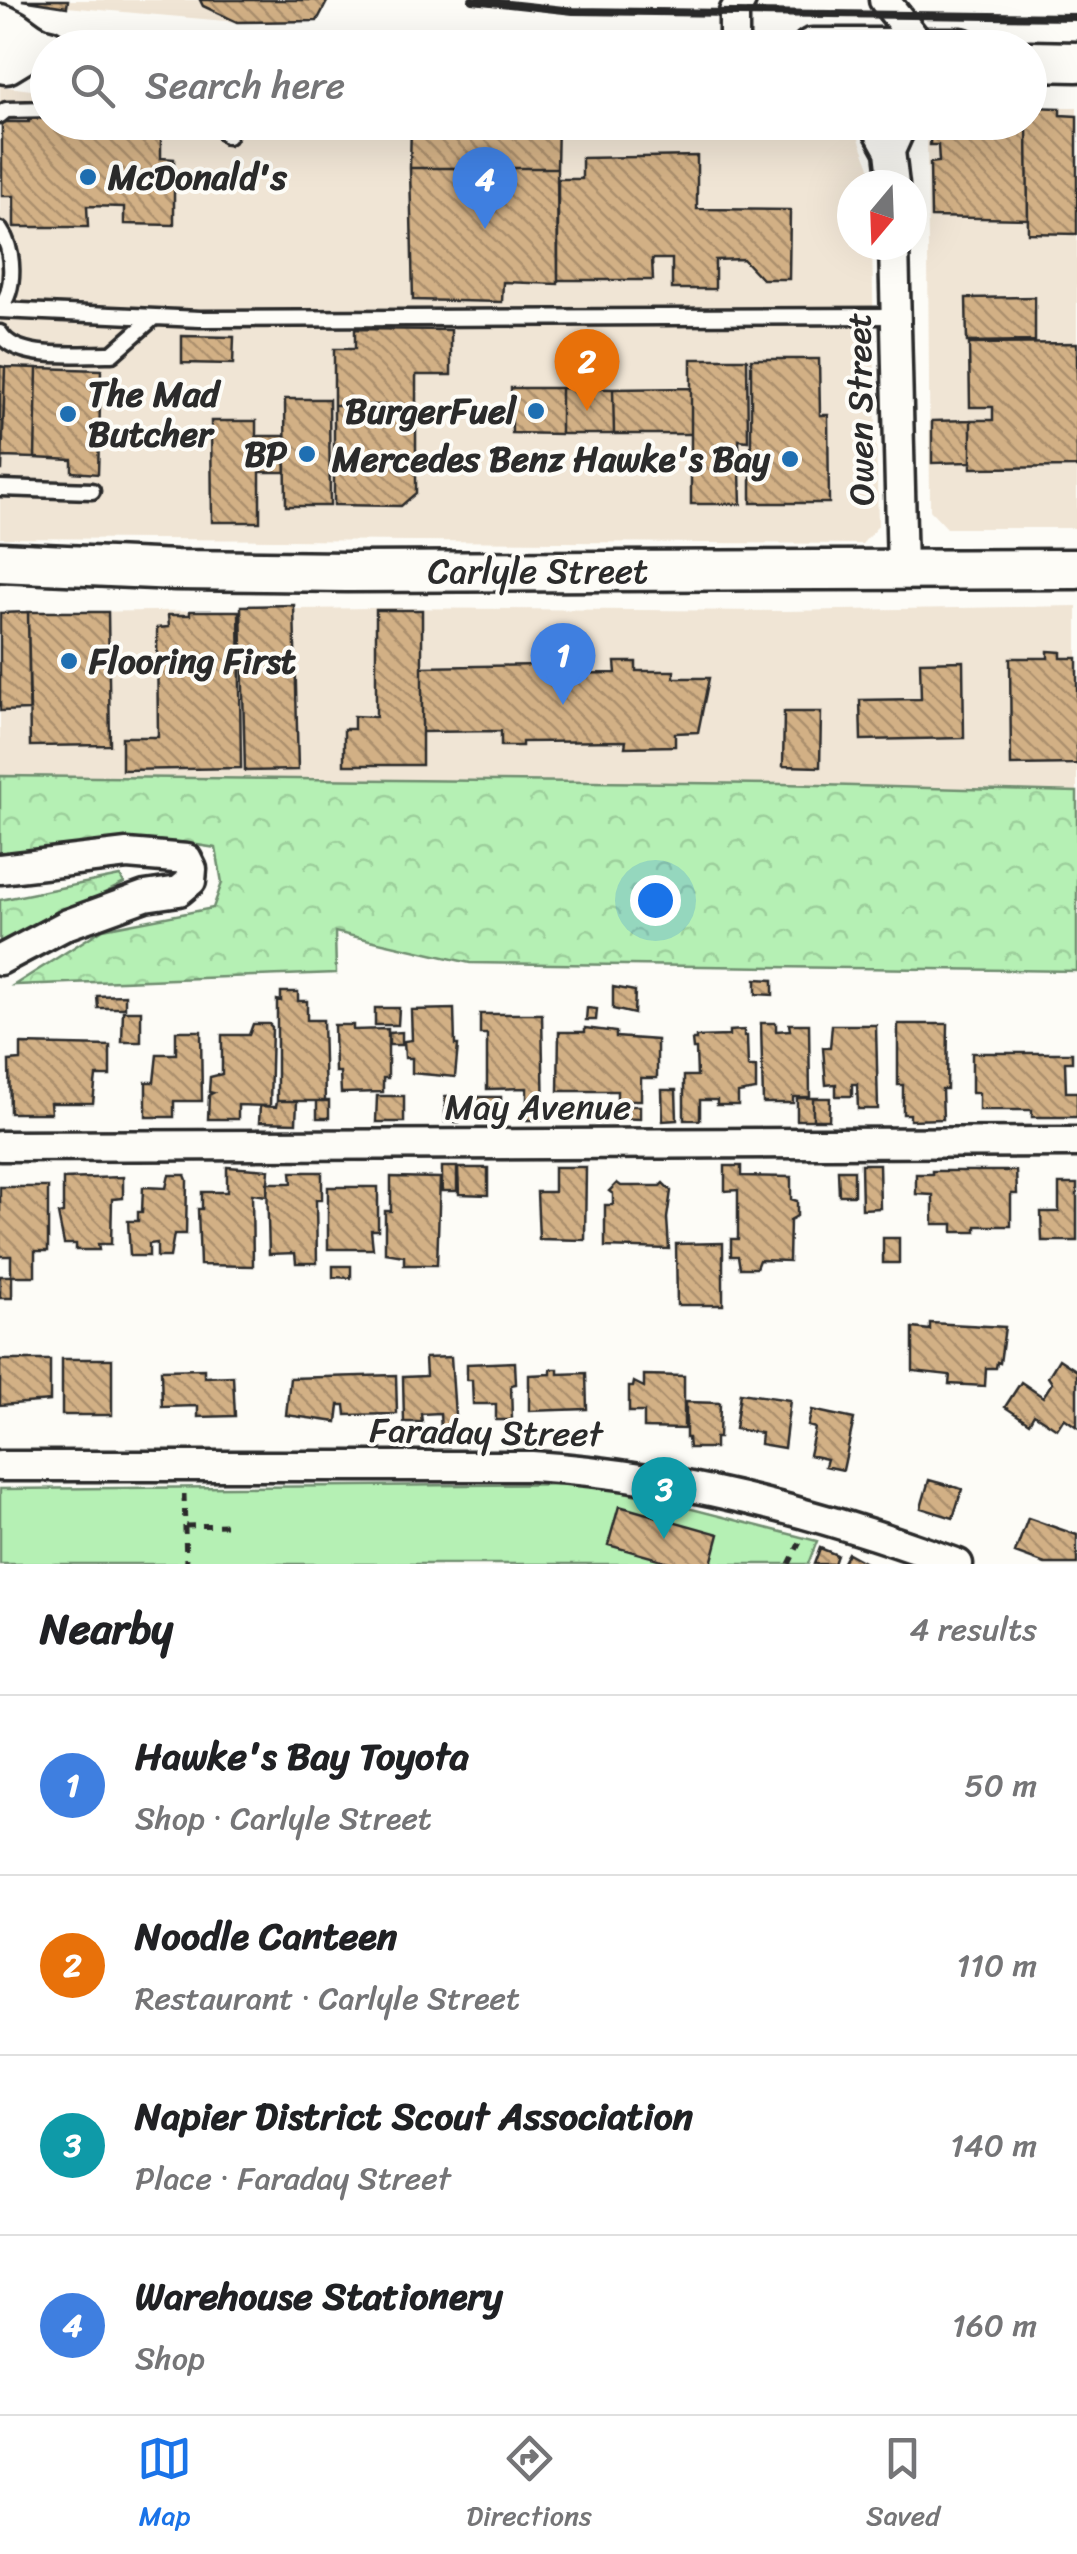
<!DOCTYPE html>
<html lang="en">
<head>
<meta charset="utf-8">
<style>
	body { margin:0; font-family:Sriracha,sans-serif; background:#f2f2f2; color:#202124 }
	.compass { position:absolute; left:837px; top:170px; width:90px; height:90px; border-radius:50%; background:#fff; box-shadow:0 10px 40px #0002; rotate:199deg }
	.you { position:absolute; left:655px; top:900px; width:35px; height:35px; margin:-25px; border:8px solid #fff; border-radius:50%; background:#1a73e8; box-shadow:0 0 0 15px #1a73e833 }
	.badge { display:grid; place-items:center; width:65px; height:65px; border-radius:50%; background:#1a73e8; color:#fff; font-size:32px; font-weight:700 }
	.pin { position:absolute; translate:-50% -82px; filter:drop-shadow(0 2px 5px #0008) }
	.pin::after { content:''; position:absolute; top:52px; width:35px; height:30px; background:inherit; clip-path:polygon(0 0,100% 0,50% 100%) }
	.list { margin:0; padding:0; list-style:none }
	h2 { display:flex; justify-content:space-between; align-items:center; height:130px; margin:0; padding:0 40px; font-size:42px }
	h2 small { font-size:32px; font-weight:400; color:#757577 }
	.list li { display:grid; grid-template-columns:65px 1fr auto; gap:30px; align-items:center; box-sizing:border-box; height:180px; padding:0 40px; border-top:2px solid #e0e0e0 }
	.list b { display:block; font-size:38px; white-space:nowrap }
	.list p { margin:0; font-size:32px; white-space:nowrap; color:#757577 }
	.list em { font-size:32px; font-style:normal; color:#757577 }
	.icon { flex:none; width:55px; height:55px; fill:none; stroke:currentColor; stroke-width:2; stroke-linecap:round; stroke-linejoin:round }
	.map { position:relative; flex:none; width:1077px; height:1564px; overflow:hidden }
	.search { position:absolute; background:#fff; box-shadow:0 10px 40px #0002; left:30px; right:30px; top:30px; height:110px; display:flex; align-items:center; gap:25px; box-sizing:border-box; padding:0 35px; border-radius:55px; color:#757577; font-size:38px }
	.sheet { height:850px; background:#fff }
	nav { display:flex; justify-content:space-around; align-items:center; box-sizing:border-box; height:140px; border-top:2px solid #e0e0e0; background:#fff; font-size:28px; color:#757577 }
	nav a { display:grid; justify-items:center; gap:5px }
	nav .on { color:#1a73e8 }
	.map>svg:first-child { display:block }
</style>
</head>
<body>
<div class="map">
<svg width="1077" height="1564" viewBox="0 0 1077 1564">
	<defs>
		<pattern id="forest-crowns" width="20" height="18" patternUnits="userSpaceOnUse" patternTransform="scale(2.5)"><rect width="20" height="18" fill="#b5f0b4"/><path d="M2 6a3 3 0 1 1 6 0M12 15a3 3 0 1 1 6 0" fill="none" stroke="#9cce9b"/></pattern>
		<pattern id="building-back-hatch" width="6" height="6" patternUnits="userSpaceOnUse" patternTransform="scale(2.5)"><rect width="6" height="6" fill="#d2b085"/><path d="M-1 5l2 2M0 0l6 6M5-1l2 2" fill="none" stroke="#ab8f6d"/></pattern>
	</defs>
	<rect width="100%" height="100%" fill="#fdfcf7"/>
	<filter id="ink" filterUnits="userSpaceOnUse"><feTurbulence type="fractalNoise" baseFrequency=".01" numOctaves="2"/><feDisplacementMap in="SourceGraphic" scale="20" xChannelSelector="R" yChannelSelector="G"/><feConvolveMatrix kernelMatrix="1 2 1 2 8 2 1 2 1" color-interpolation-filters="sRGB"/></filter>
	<g filter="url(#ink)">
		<path fill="#f0e5d5" d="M22,0h306l-11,21 -80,1 -170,-15z
			M0,86l47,6 1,30 805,1 18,47v15h-19v60h20l6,281 -16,18 -862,-6z
			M1030,107h47v421h-130l-17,-18 -3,-386 103,-2z
			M1077,606v186l-295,-8 -782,-8v-163l374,-5 411,3z"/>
		<path fill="url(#forest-crowns)" stroke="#708e70" stroke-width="2.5" d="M0,776l782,8 295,8v179l-607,-8 -135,-31 1,41 -322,12 89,-56 110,-21 9,-25 -6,-35c-73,-13 -143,-5 -216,6z
			M120,876l4,7 -124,63v-46z"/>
		<path fill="#b5f0b4" stroke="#708e70" stroke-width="2.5" d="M594,1484l223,57 -9,23h-808v-75z"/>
		<path fill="url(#building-back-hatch)" stroke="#2b2b2b" stroke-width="2.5" d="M22,0h46l-1,7z
			M200,0h128l-11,21 -80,1 -34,-16z
			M1030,107l30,1v7l17,1v118l-49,-1 -1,-111h3z
			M29,115h19v7l113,1v35l13,1v66l-50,-1v-17l-37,-1 1,21h-74v-31h-12v-74h27z
			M411,122h147l-1,46h-147z
			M931,122h96l1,97 -97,-2 -1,-54 9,-1 -1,-17h-8z
			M697,156v53l93,1 -1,69h-27l-19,-20 -28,1v29h-43v-30h-20l1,21h-95v-101h24v-21z
			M410,168h147l1,116 -55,-2 -1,20 -89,-2z
			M1035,297v44l-68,1 -1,-44z
			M355,329l96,1v45h-35v30h-82v-56h21z
			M182,336l52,1 -1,27 -51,-1z
			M1077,343v124l-106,1v-48h22v-13h-23l-1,-63z
			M691,359h56l1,82 -9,-1 2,64h-50z
			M751,359h68l1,56h8l1,88h-78z
			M0,366l5,1 -3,103h-2z
			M5,367l32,1 -2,90 -33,-1z
			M37,368l64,2 -3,104 -26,-2v-12l-37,-2z
			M511,388h50v46l-49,-1z
			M561,388l52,1 1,45h-53z
			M691,388v46h-77l-1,-45z
			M285,399h44l1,107h-44z
			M334,405h82v88l-15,13 -67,-1z
			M971,420v42l-39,1v-42z
			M211,421h45v15h29l1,36h-26v50h-48z
			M294,605l4,165 -53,1 -4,-165z
			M376,610h46v155h-78v-36h10v-13l22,1z
			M190,611h49l2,157 -119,2v-33h36l-1,-109 12,-1 -1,-12h22z
			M28,612l2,98 -30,1v-98z
			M28,612h80l2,133 -80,1z
			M1048,651l13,1v6h16v106l-66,1 -1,-107h38z
			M963,661l1,77 -103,2 -1,-40 61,-1 -1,-37z
			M615,662h21v9h38v7h35l-11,54 -23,1v13l-50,1 1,-6 -104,1v4h-21v-15l-79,1v-65l120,-2v9l74,-1z
			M784,712h37l-1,55 -37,-1z
			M756,979l17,1v15l-17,-1z
			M613,987l22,4 -1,23 -21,-5z
			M281,992h17v9h9v19h16l2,81h-48v-101l4,1z
			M125,995v13h-27l-1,-12z
			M375,1008h24l-1,17h-23z
			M587,1008l10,1 -1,11h-10z
			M454,1009l1,36h3l-3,32 -43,-4v-15h-7l-1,-17 8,-1 -1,-30z
			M123,1011h18v31h-19z
			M480,1014h62l2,106h-17v-32l-40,1v-55h-7z
			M761,1023h15v8l14,-1 -1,-6h20l1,73h-17v6h-30z
			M253,1024h16l3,3 -2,79 -32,-1v14h-30l1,-24 4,-2 -4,-1 1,-15 12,-3v-39h27z
			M898,1024h50l-1,65h-5l1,30 -33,1v-6h-7v-29h-5z
			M334,1025h19v5l35,-1v49h-5v14l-42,1 -1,-21h-5z
			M832,1025h44l2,84h-20l-1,-25h-5v12h-16v-12l-10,1 -3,-37h7z
			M585,1028l31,4v5l41,3v38h-16v22h-24v-9h-59l1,-59h26z
			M744,1030v6h3l1,31h8v23l-18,3v12h-21v-5h-17v20h-16v-44h13l-1,-27h-3l-1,-9h4v-3l33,-1v-5z
			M176,1031h25l1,70h-28v16h-28v-35h8l3,-28h19z
			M402,1032v13h-13v-12z
			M21,1044l89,2v30h-14l-3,27h-43l1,10h-41l-1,-52 12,-1z
			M972,1053h100v9h-7l1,30h11v25h-45v-7h-53v-17h-7z
			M662,1090h14l1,30 -14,1z
			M377,1096h27v26h-28z
			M445,1096h14v26h-14z
			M478,1097h23l1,25h-24z
			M797,1098h16v22h-16z
			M813,1098h17l-1,22h-16z
			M277,1101h20l-1,22 -37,-1 1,-16 16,1z
			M317,1101h12v17h-12z
			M615,1106h25v13l-25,-1z
			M861,1164h18l1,44 -18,1z
			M725,1166h16v10l50,1v22l6,2v15l-7,4 -1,41 -30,-1 -3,8h-16l-2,-12h-7v-17h7v-49l-13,1z
			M227,1167l42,3 -2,26 -15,-2 1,72 -53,-1 -2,-56h4v-17h25z
			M442,1167h15v24h-15z
			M554,1167h32l-1,73 -46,-1 -2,-47h17z
			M458,1168h30v27l-29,-1z
			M838,1170h16v25h-15z
			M932,1171h84l1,23h-6v32h-35v6h-23v-8h-20v-29l-17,-1v-20h16z
			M291,1172h31v28h-6l1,63h-21l-1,-10 -26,1 -2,-71h25z
			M169,1175h16l2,5 -1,54h-12l-4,23h-13v-14l-8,1v12h-19l-2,-35h10v-9h4l1,-25 23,1z
			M123,1177v21l-11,1 -1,45h-13l1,6h-23v-6h-12l-6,-30 5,-1v-34z
			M391,1177l49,1 -3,87h-33v-9l-19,-3v-42h6z
			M617,1183l4,3h39l3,-3 8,8 -4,27 2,31 -64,-2v-42h8v-11l-4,-3z
			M1059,1184h18v57h-35l-1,-29h18z
			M0,1187h48v64h-13v25h-24v-20h-11z
			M328,1187h50v43h-7l2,19h-45z
			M883,1238h16v25h-16z
			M723,1243v62h-46l-1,-61z
			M333,1266h18v12l-18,-1z
			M0,1276h12v22h-12z
			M930,1323l75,4 -5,36 -3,-1 -1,6h-10l-1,18 -36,-2 1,-9 -37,-4v-43l17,2z
			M451,1357l5,73 -15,1 -1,-18 -19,1 1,8h-18l-1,-45 23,-1 -1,-18z
			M62,1359h50v56h-50z
			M1059,1359l18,12v56l-13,-9 -7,11 -23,-15 -5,9 -24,-16 16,-25 22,15 9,-14 -4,-6z
			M0,1360h50v41l-50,4z
			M515,1362l1,22 -5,1 1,35h-16v-16h-23l-1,-24h-5v-16z
			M204,1369v8l29,-1 2,40 -37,1v-11l-36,1 -1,-37z
			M551,1369h7v5l28,-1 1,36 -58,2v-36l22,-1z
			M396,1375l1,39 -51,1 -1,-10h-6l-2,17 -51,-7 4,-37z
			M644,1375l40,1v53l-40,-1v-16h-15v-25h4l1,-5 10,5z
			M740,1393l50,7 -6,48 -24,-4 1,-11 -26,-4z
			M686,1402l34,1 -1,35h-4v10h-26l-1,-10h-2z
			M812,1410l42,9 -11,51 -18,-4 2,-7 -18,-4 6,-27 -7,-2z
			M929,1480l33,9 -9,29 -32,-10z
			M619,1506l100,28 -8,30h-35l-68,-19z
			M1028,1518l49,17v29h-32l-30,-11z
			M820,1548l17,7 -3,9h-20z
			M848,1553l20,11h-26z"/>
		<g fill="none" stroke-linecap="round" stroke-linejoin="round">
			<g stroke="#2b2b2b" stroke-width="21">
				<path id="lane" d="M0,115l6,-5 42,-1
					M214,122l14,14
					M0,230c14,20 16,59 0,78
					M0,310l200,9 695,-3
					M0,333c17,29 81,20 112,21l41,-36
					M0,488l92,3"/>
			</g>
			<g stroke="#2b2b2b" stroke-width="35">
				<path id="street" d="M884,0l37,46
					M734,48v-36l7,-12
					M874,122l16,29 4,34
					M890,151l13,-29
					M894,245l8,325
					M0,869l127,-15 60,5 5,10 -1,12 -12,10 -34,5 -77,28 -68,36
					M0,1146l1077,-4
					M0,1466h532c146,9 289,47 426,98"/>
			</g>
			<g stroke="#2b2b2b" stroke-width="45">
				<path id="secondary" d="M0,24c20,5 27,22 48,25
					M812,48h149
					M1030,61l47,1
					M0,63l6,1 28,-17
					M0,562l176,8 171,2 730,-3"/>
			</g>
			<path stroke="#2b2b2b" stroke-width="5" stroke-dasharray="8 8" stroke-linecap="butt" d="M184,1494l2,70
				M186,1526l41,-1
				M789,1564l12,-24"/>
			<use href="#lane" stroke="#fdfcf7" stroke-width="14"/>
			<use href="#street" stroke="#fdfcf7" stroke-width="28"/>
			<use href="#secondary" stroke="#fdfcf7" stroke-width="38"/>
			<path stroke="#2b2b2b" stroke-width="8" d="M472,0l101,11 504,6"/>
		</g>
	</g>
	<g fill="#1f6fb2" stroke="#fdfcf7" stroke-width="4">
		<circle cx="88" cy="177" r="10"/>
		<circle cx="536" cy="411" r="10"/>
		<circle cx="68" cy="414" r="10"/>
		<circle cx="307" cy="454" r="10"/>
		<circle cx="790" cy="459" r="10"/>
		<circle cx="69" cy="661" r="10"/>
	</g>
	<g text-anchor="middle" stroke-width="8" stroke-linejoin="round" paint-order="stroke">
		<g font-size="35" font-weight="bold" fill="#2b2b2b" stroke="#fdfcf7" text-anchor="start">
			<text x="108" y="189">McDonald's</text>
			<text x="88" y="406">The Mad<tspan x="88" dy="40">Butcher</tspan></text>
			<text x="516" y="423" text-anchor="end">BurgerFuel</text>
			<text x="287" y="466" text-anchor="end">BP</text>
			<text x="770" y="471" text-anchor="end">Mercedes Benz Hawke's Bay</text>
			<text x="89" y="673">Flooring First</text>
		</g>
		<g font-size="35" fill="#2b2b2b" stroke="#fdfcf7">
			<text transform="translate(860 409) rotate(-91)" y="12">Owen Street</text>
			<text x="538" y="583">Carlyle Street</text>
			<text x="538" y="1119">May Avenue</text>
			<text transform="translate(486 1432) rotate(1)" y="12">Faraday Street</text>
		</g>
	</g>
</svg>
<svg class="compass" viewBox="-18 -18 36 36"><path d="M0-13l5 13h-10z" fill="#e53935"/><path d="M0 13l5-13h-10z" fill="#757577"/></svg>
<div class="you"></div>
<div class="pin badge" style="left:563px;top:705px;background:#3f7fe0">1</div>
<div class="pin badge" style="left:587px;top:411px;background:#e8710a">2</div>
<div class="pin badge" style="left:664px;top:1539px;background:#0f9aa8">3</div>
<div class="pin badge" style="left:485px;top:229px;background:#3f7fe0">4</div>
<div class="search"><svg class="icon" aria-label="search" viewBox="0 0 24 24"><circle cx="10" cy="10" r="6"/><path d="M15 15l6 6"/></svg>Search here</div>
</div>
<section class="sheet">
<h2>Nearby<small>4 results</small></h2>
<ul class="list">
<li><span class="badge" style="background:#3f7fe0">1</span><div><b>Hawke's Bay Toyota</b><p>Shop · Carlyle Street</p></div><em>50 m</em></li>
<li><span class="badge" style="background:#e8710a">2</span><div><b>Noodle Canteen</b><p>Restaurant · Carlyle Street</p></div><em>110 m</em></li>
<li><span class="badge" style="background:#0f9aa8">3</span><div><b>Napier District Scout Association</b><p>Place · Faraday Street</p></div><em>140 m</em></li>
<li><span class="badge" style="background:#3f7fe0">4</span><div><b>Warehouse Stationery</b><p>Shop</p></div><em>160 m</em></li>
</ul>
</section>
<nav>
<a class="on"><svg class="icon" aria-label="map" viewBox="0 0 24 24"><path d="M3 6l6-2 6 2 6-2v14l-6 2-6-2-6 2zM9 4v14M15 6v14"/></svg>Map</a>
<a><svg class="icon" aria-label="directions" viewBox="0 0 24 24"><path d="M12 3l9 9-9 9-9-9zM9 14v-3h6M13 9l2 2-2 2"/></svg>Directions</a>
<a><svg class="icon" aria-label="saved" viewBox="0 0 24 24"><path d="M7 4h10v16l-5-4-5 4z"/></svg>Saved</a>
</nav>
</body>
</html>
